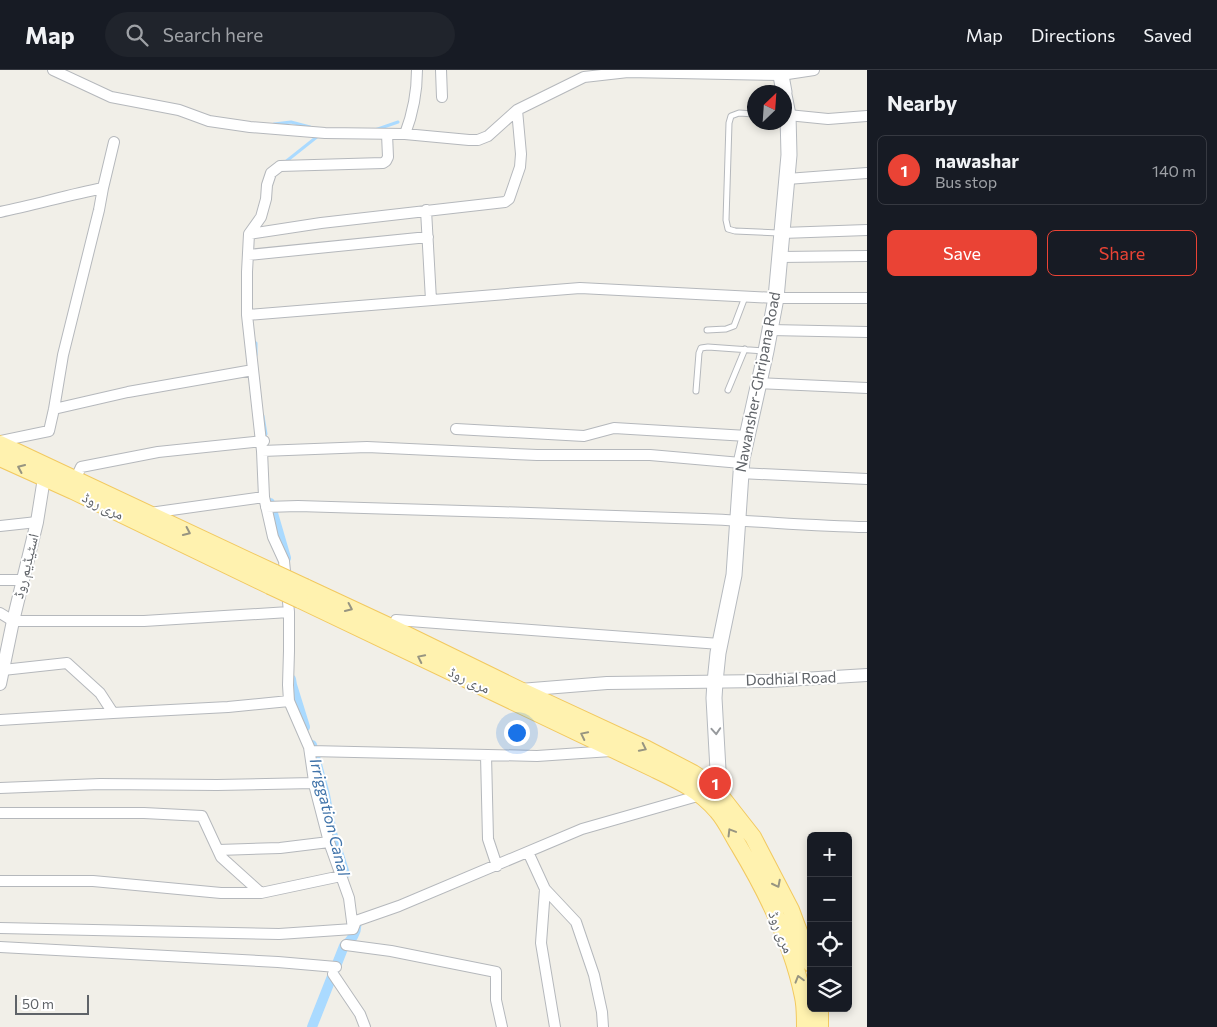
<!DOCTYPE html>
<html lang="en">
<head>
<meta charset="utf-8">
<style>
	body { margin:0; font-family:Commissioner,"Noto Naskh Arabic",sans-serif; background:#20242c; color:#f1f3f6 }
	.controls { position:absolute; right:15px; bottom:15px; display:grid; overflow:hidden; border-radius:8px; box-shadow:0 2px 8px #0003 }
	.controls button { width:45px; height:45px; display:grid; place-items:center; padding:0; border:0; border-bottom:1px solid #363941; background:#171b24; color:#f1f3f6; font:25px sans-serif }
	.compass { position:absolute; left:747px; top:15px; width:45px; height:45px; border-radius:50%; background:#171b24; box-shadow:0 2px 8px #0003; rotate:25deg }
	.scale { position:absolute; left:15px; bottom:12px; width:74px; box-sizing:border-box; padding-left:5px; border:2px solid #5f6368; border-top:0; font-size:14px; line-height:18px; white-space:nowrap; color:#5f6368; -webkit-text-stroke:4px #fff; paint-order:stroke }
	.you { position:absolute; left:516px; top:662px; width:18px; height:18px; margin:-12px; border:4px solid #fff; border-radius:50%; background:#1a73e8; box-shadow:0 0 0 8px #1a73e833 }
	.badge { display:grid; place-items:center; width:32px; height:32px; border-radius:50%; background:#ea4335; color:#fff; font-size:16px; font-weight:700 }
	.pin { position:absolute; translate:-50% -50%; border:2px solid #fff; box-shadow:0 1px 5px #0006 }
	.list { margin:0; padding:0; list-style:none }
	h2 { display:flex; justify-content:space-between; align-items:center; height:65px; margin:0; padding:0 20px; font-size:21px }
	h2 small { font-size:16px; font-weight:400; color:#9ea1a6 }
	.list li { display:grid; grid-template-columns:32px 1fr auto; gap:15px; align-items:center; box-sizing:border-box; height:70px; margin:0 10px 10px; padding:0 10px; border:1px solid #363941; border-radius:8px }
	.list b { display:block; font-size:19px; white-space:nowrap }
	.list p { margin:0; font-size:16px; white-space:nowrap; color:#9ea1a6 }
	.list em { font-size:16px; font-style:normal; color:#9ea1a6 }
	.actions { display:flex; gap:10px; padding:15px 20px }
	.actions a { flex:1; padding:11px 0; border:1px solid #ea4335; border-radius:8px; text-align:center; font-size:18px; color:#ea4335 }
	.actions .main { background:#ea4335; color:#fff }
	.icon { flex:none; width:28px; height:28px; fill:none; stroke:currentColor; stroke-width:2; stroke-linecap:round; stroke-linejoin:round }
	.map { position:relative; flex:none; width:867px; height:957px; overflow:hidden }
	header { display:flex; align-items:center; gap:30px; box-sizing:border-box; height:70px; padding:0 25px; background:#171b24; border-bottom:1px solid #363941 }
	header strong { font-size:24px }
	nav { display:flex; gap:28px; margin-inline-start:auto; font-size:18px }
	.search { width:350px; height:45px; background:#20242c; display:flex; align-items:center; gap:12px; box-sizing:border-box; padding:0 18px; border-radius:28px; color:#9ea1a6; font-size:19px }
	main { display:flex }
	aside { flex:1; background:#171b24 }
	.map>svg:first-child { display:block }
</style>
</head>
<body>
<header>
<strong>Map</strong>
<div class="search"><svg class="icon" aria-label="search" viewBox="0 0 24 24"><circle cx="10" cy="10" r="6"/><path d="M15 15l6 6"/></svg>Search here</div>
<nav><a>Map</a><a>Directions</a><a>Saved</a></nav>
</header>
<main>
<div class="map">
<svg width="867" height="957" viewBox="0 0 867 957">
	<rect width="100%" height="100%" fill="#f1efe8"/>
	<g fill="none" stroke-linecap="round" stroke-linejoin="round">
		<path stroke="#aadaff" stroke-width="3" d="M274,54l17,-2 19,5
			M375,60l23,-8
			M284,93l34,-27
			M252,271l4,2v12
			M263,346l3,18 -3,5"/>
		<path stroke="#aadaff" stroke-width="10" d="M270,433l16,55
			M291,609l1,6 13,42
			M312,675l13,50 7,38 13,41
			M312,957l32,-81c7,-5 14,-14 12,-24"/>
		<g stroke="#b5b8bc" stroke-width="7">
			<path id="service" d="M754,44l-15,-1 -8,3 -2,7 -3,97 2,9 7,2 44,2
				M707,260l19,-1 8,-3 11,-29
				M728,320l17,-41
				M696,321l3,-38 2,-5 7,-1 57,4"/>
		</g>
		<g stroke="#b5b8bc" stroke-width="12">
			<path id="minor" d="M53,0l58,27 68,13 30,11 41,6 75,6 80,1 64,6h9l10,-4 29,-26 67,-33 44,-5 153,3 33,-5
				M441,0l1,27
				M788,45l40,4 39,-3
				M405,64c8,-21 12,-42 12,-64
				M787,109l80,-6
				M426,140l5,90
				M0,142c34,-7 68,-17 103,-24
				M782,163l85,-3
				M249,164l72,-11 184,-21 4,-3 11,-32 1,-13 -4,-44
				M248,185l180,-18
				M780,187l87,-1
				M247,245l333,-27 196,10h91
				M770,260l97,2
				M759,313l108,5
				M54,339l74,-17 125,-22
				M456,359l128,7 30,-8 133,8
				M0,371l49,-10 5,-22 9,-54 36,-145 4,-22 11,-46
				M262,381l105,-4 170,8h113l91,8
				M740,403l127,6
				M75,410l6,-13 77,-15 106,-11
				M266,437l32,-1c135,4 271,8 406,13 54,2 109,7 163,8
				M150,443l114,-16
				M0,456l37,-4
				M0,510h22
				M0,543l13,8h131l145,-9
				M393,558l3,-8c108,9 216,15 324,24
				M3,600l64,-7 33,30 13,20
				M0,650l113,-7 115,-6 61,-6
				M310,681l227,5 74,-5
				M486,685l2,84 9,27
				M0,718l100,-4 117,1 97,-2
				M0,743h144l58,3 19,41 40,36
				M218,780l62,-2 49,-6
				M528,782l17,37 -4,54 14,84
				M0,811h93l128,12h40l80,-17
				M545,819l31,33 18,53 8,37 1,15
				M0,858l279,6 74,-5 3,-8 43,-15 183,-77 119,-34
				M353,859l-4,-31 -20,-56 -14,-54 -6,-41 -20,-46 -1,-16 1,-34v-39l-5,-51 -11,-24 -9,-40 -2,-46 -15,-136v-43l2,-38 12,-17 5,-18 1,-14 4,-12 9,-7 103,-3 3,-2 2,-4 -1,-23
				M346,875l45,6 105,21v28l6,27
				M0,877l278,15 58,5
				M333,904l27,40 5,13"/>
		</g>
		<g stroke="#b5b8bc" stroke-width="14">
			<path id="tertiary" d="M0,614l13,-63 24,-99 7,-44
				M520,620l87,-7 163,-2 97,-6"/>
		</g>
		<g stroke="#b6babf" stroke-width="17">
			<path id="secondary" d="M780,0l4,22
				M713,716l4,-9 1,-7 -4,-72 1,-16 3,-29 16,-78 8,-116 24,-108 10,-53 13,-143 -1,-40 -4,-20"/>
		</g>
		<g stroke="#f2c960" stroke-width="18">
			<path id="primary" d="M0,374l275,129
				M0,388l73,33 197,95
				M305,517l88,41 127,62 127,59 46,24 20,13 40,51 38,73 20,54
				M300,530l354,169c25,12 45,21 63,42 9,10 15,24 22,35 27,45 54,100 64,151 2,9 2,20 2,30
				M820,938v19"/>
		</g>
		<use href="#service" stroke="#fff" stroke-width="5"/>
		<use href="#minor" stroke="#fff" stroke-width="10"/>
		<use href="#tertiary" stroke="#fff" stroke-width="12"/>
		<use href="#secondary" stroke="#fff" stroke-width="15"/>
		<use href="#primary" stroke="#fff2af" stroke-width="16"/>
		<g stroke="#f2c960" stroke-width="18" stroke-linecap="butt">
			<path id="primary-bridge" d="M275,503l30,14
				M270,516l30,14"/>
		</g>
		<use href="#primary-bridge" stroke="#fff2af" stroke-width="16"/>
	</g>
	<defs><path id="oneway-chevron" d="M-2-3.5L2.5 0L-2 3.5" fill="none" stroke-width="1.6" stroke-linecap="round" stroke-linejoin="round" transform="scale(1.25)"/></defs>
	<g stroke="#979581">
		<use href="#oneway-chevron" transform="translate(21 398) rotate(-156)"/>
		<use href="#oneway-chevron" transform="translate(187 462) rotate(25)"/>
		<use href="#oneway-chevron" transform="translate(349 538) rotate(25)"/>
		<use href="#oneway-chevron" transform="translate(421 588) rotate(-154)"/>
		<use href="#oneway-chevron" transform="translate(584 665) rotate(-154)"/>
		<use href="#oneway-chevron" transform="translate(643 678) rotate(26)"/>
		<use href="#oneway-chevron" transform="translate(731 762) rotate(-121)"/>
		<use href="#oneway-chevron" transform="translate(777 814) rotate(63)"/>
		<use href="#oneway-chevron" transform="translate(799 909) rotate(-106)"/>
	</g>
	<use stroke="#979a9d" href="#oneway-chevron" transform="translate(716 661) rotate(86)"/>
	<g text-anchor="middle" stroke-width="4" stroke-linejoin="round" paint-order="stroke">
		<g font-size="15" fill="#5f6368" stroke="#fff">
			<text transform="translate(758 312) rotate(-79)" y="5">Nawansher-Ghripana Road</text>
			<text transform="translate(103 436) rotate(26)" y="5">مری روڈ</text>
			<text transform="translate(26 496) rotate(-76)" y="5">اسٹیڈیم روڈ</text>
			<text transform="translate(791 609) rotate(-2)" y="5">Dodhial Road</text>
			<text transform="translate(469 610) rotate(25)" y="5">مری روڈ</text>
			<text transform="translate(781 862) rotate(68)" y="5">مری روڈ</text>
		</g>
		<g font-size="16" font-style="italic" fill="#4174aa" stroke="#fff">
			<text transform="translate(330 747) rotate(76)" y="6">Irriggation Canal</text>
		</g>
	</g>
</svg>
<div class="controls">
<button>+</button>
<button>−</button>
<button><svg class="icon" aria-label="locate" viewBox="0 0 24 24"><circle cx="12" cy="12" r="6"/><path d="M12 2v4M12 18v4M2 12h4M18 12h4"/></svg></button>
<button><svg class="icon" aria-label="layers" viewBox="0 0 24 24"><path d="M12 4l9 5-9 5-9-5zM3 14l9 5 9-5"/></svg></button>
</div>
<svg class="compass" viewBox="-18 -18 36 36"><path d="M0-13l5 13h-10z" fill="#e53935"/><path d="M0 13l5-13h-10z" fill="#9ea1a6"/></svg>
<div class="scale">50 m</div>
<div class="you"></div>
<div class="pin badge" style="left:715px;top:713px">1</div>
</div>
<aside>
<h2>Nearby<small></small></h2>
<ul class="list">
<li><span class="badge">1</span><div><b>nawashar</b><p>Bus stop</p></div><em>140 m</em></li>
</ul>
<div class="actions"><a class="main">Save</a><a>Share</a></div>
</aside>
</main>
</body>
</html>
